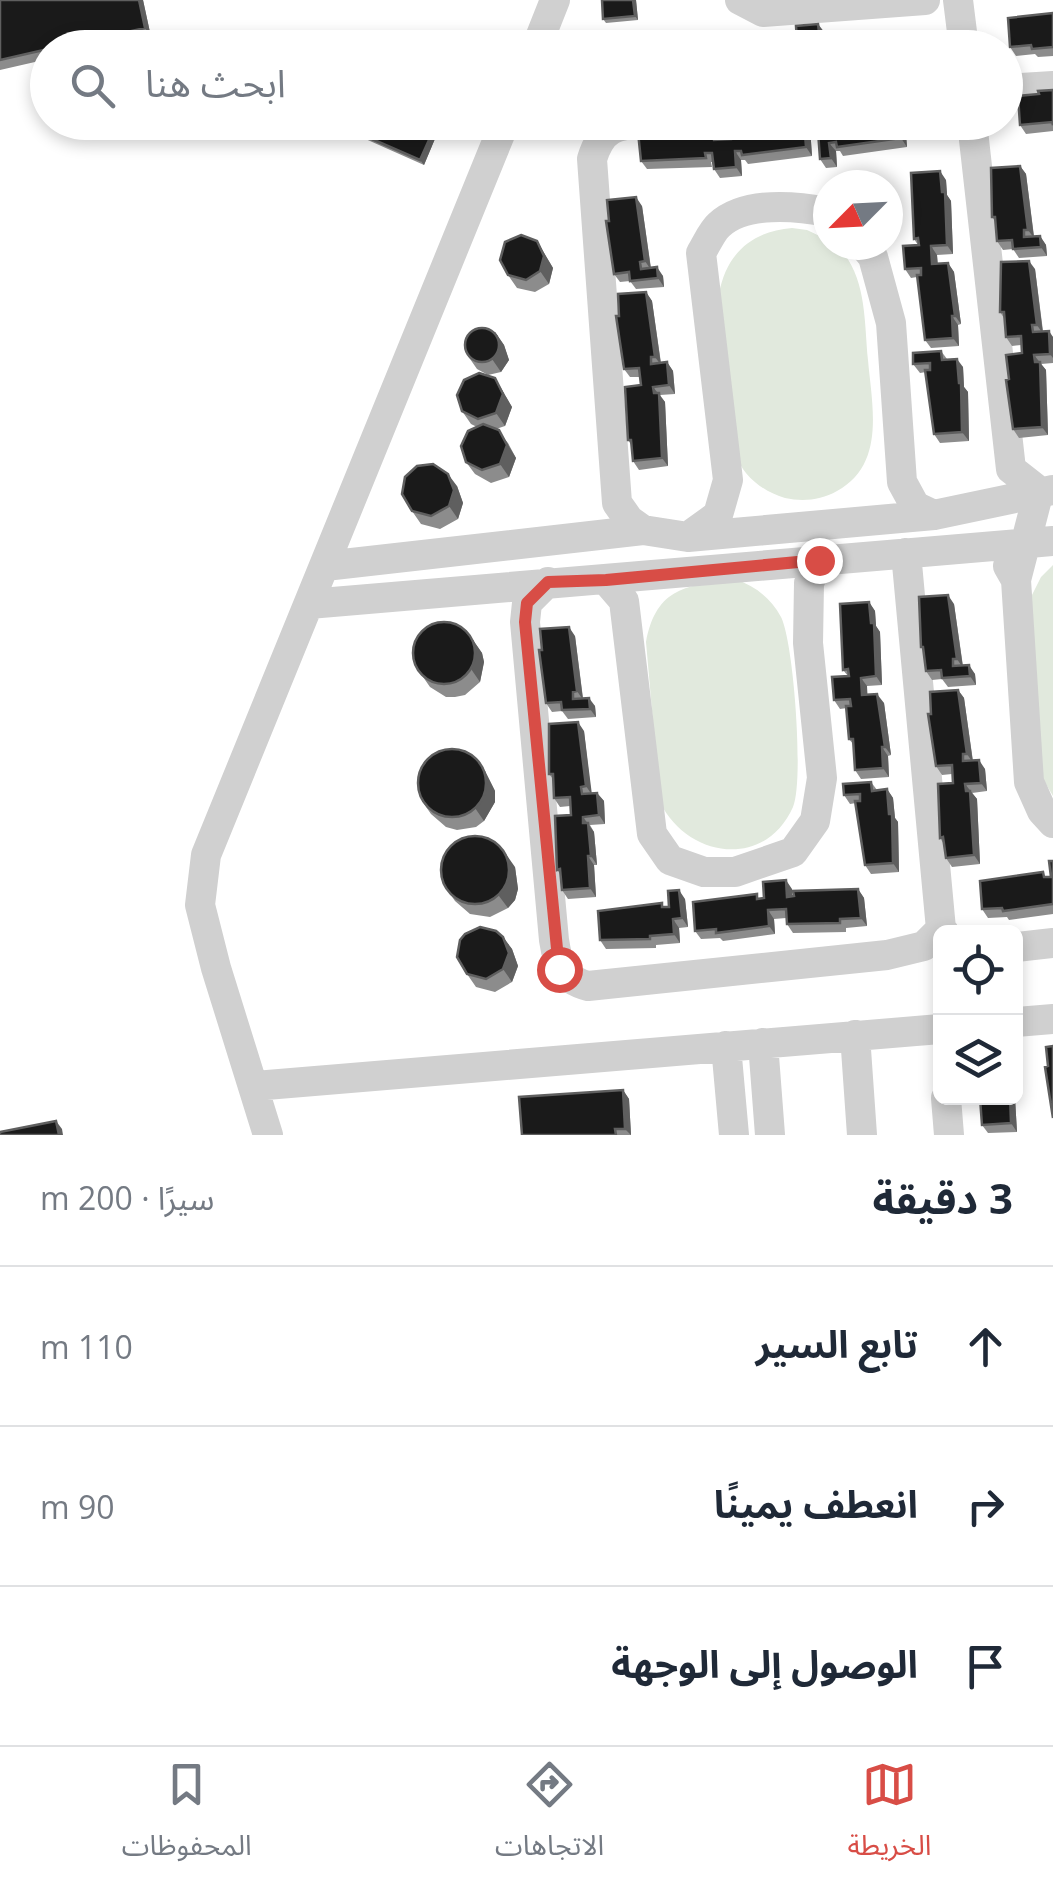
<!DOCTYPE html>
<html lang="ar">
<head>
<meta charset="utf-8">
<style>
	body { margin:0; font-family:"Open Sans","Noto Sans Arabic",sans-serif; background:#f6f6f7; color:#1f2937; direction:rtl }
	.controls { position:absolute; right:30px; bottom:30px; display:grid; overflow:hidden; border-radius:15px; box-shadow:0 5px 15px #0003 }
	.controls button { width:90px; height:90px; display:grid; place-items:center; padding:0; border:0; border-bottom:2px solid #e0e1e3; background:#fff; color:#1f2937; font:50px sans-serif }
	.compass { position:absolute; left:813px; top:170px; width:90px; height:90px; border-radius:50%; background:#fff; box-shadow:0 5px 15px #0003; rotate:246deg }
	.stop { position:absolute; width:30px; height:30px; margin:-22px; border:8px solid #d84d46; border-radius:50%; background:#fff }
	.stop.end { background:#d84d46; border-color:#fff; box-shadow:0 2px 10px #0008 }
	.list { margin:0; padding:0; list-style:none }
	h2 { display:flex; justify-content:space-between; align-items:center; height:130px; margin:0; padding:0 40px; font-size:42px }
	h2 small { font-size:32px; font-weight:400; color:#747a83 }
	.list li { display:grid; grid-template-columns:65px 1fr auto; gap:30px; align-items:center; box-sizing:border-box; height:160px; padding:0 40px; border-top:2px solid #e0e1e3 }
	.list b { display:block; font-size:38px; white-space:nowrap }
	.list em { font-size:32px; font-style:normal; color:#747a83 }
	.icon { flex:none; width:55px; height:55px; fill:none; stroke:currentColor; stroke-width:2; stroke-linecap:round; stroke-linejoin:round }
	.map { position:relative; flex:none; width:1053px; height:1135px; overflow:hidden; direction:ltr }
	.search { position:absolute; background:#fff; box-shadow:0 5px 15px #0003; left:30px; right:30px; top:30px; height:110px; display:flex; align-items:center; gap:25px; box-sizing:border-box; padding:0 35px; border-radius:55px; color:#747a83; font-size:38px }
	.sheet { height:610px; background:#fff }
	nav { display:flex; justify-content:space-around; align-items:center; box-sizing:border-box; height:140px; border-top:2px solid #e0e1e3; background:#fff; font-size:28px; color:#747a83 }
	nav a { display:grid; justify-items:center; gap:5px }
	nav .on { color:#d84d46 }
	.map>svg:first-child { display:block }
</style>
</head>
<body>
<div class="map">
<svg width="1053" height="1135" viewBox="0 0 1053 1135">
	<rect width="100%" height="100%" fill="#fff"/>
	<path fill="#e1e9dd" d="M792,228l15,2 21,10v5h8c31,29 28,75 32,115 4,46 18,104 -31,131 -16,9 -34,11 -52,7 -21,-6 -43,-22 -49,-44 -5,-14 -4,-31 -5,-46 -4,-38 -8,-76 -12,-114 7,-40 33,-63 73,-66z
		M1053,565v231l-13,-22 -11,-173 12,-24z
		M735,579c20,7 36,19 46,38 13,26 23,165 12,190 -28,63 -106,51 -133,-5l-14,-160c11,-56 41,-56 89,-63z"/>
	<g fill="none" stroke-linecap="round" stroke-linejoin="round">
		<path stroke="#d0d0d0" stroke-width="30" d="M740,0l23,12 162,-12
			M958,0l6,48
			M536,48l19,-48
			M1006,89l47,-3
			M972,122l39,347 28,22 -23,89
			M863,245l10,12 18,66 11,159 13,24 19,9
			M643,530l-14,-10 -12,-17 -25,-344c12,-39 31,-33 66,-37
			M689,536l29,-21 10,-35 -27,-227c5,-8 11,-22 18,-28 26,-24 77,-19 109,-13
			M906,553l35,376 3,3
			M325,566l318,-36 45,7 246,-22 119,-25
			M1008,566l8,14 13,202 13,29 11,12
			M606,580l18,21 28,233 18,26 34,12h31l58,-20 22,-31 7,-43 -14,-135 1,-60 10,-23
			M548,582l-21,21 -2,19 29,318c4,26 8,39 34,46l299,-31 37,-9 17,-17
			M309,604l744,-63
			M1016,947l37,-4
			M1016,1022l37,-3
			M855,1035l7,100
			M763,1043l7,92
			M726,1046l8,89
			M254,1086l686,-57
			M946,1098l3,37
			M268,1135l-52,-167 -16,-63 6,-50 299,-733"/>
	</g>
	<path fill="#8c8c8c" d="M0,0h143l8,37 -49,11h-54v11l-48,11z
		M636,0l2,20 -32,3 -3,-4z
		M1053,13v43l-15,1 -3,-3 -19,2 -6,-9z
		M1053,90v41l-27,3 -6,-9 19,-31z
		M442,122l-18,43 -72,-32 -3,-4z
		M905,122l2,25 -64,9 -3,-5h-4l1,16 -11,1 -6,-9 -2,-28z
		M712,125l6,9 1,6 91,-13 2,29 -64,8 -3,-4h-4l1,16 -22,2 -6,-9 -1,-7h-2l1,5 -65,2 -6,-8z
		M1020,166l6,8 8,62h6l6,9 1,11 -28,2 -6,-9 -10,1 -6,-9 -2,-20 -3,-4z
		M946,180l1,15 4,6 2,53 -16,1 1,9 10,-1 6,9 7,52 -3,1 1,21 -28,2 -6,-8 -8,-63 -6,1 -6,-9 13,-24 -4,-6z
		M642,206l9,62 12,8 1,11 -28,2 -6,-8 -10,1 -6,-8z
		M537,241l16,27 -4,16 -14,8 -18,-4 -9,-13z
		M1035,269l8,62 10,6v26l-12,1 5,6 2,65 -29,3 -6,-9 -4,-50 13,-26 -1,-8 -9,1 -6,-9 -2,-19 -4,-6z
		M646,292l6,9 9,62 6,-1 6,9 2,23 -15,1 5,7 3,64 -29,4 -6,-9 -1,-15 -4,-6 13,-55 -1,-8h-10l-6,-8 -5,-53z
		M495,332l9,13 5,15 -8,12 -13,3 -11,-6 -9,-13z
		M941,351l6,8 16,8 1,20 4,5 1,49 -29,2 -6,-9 -8,-62 -6,1 -7,-9z
		M495,378l17,29 -7,19 -9,3 12,14 8,15 -7,19 -18,6 -16,-9 -9,-12 11,-35 -6,-3 -9,-13z
		M457,486l6,17 -5,16 -18,10 -19,-5 -9,-13z
		M869,602l6,9 1,15 4,6 2,53 -15,1v9l17,8 7,52 -3,1 1,21 -28,2 -6,-9 -2,-26 -4,-5 -2,-31 -7,1 -6,-9 14,-24 -5,-6z
		M954,604l9,62 12,8 1,11 -28,2 -6,-8 -10,1 -6,-9 -2,-20 -3,-4z
		M575,636l8,62 12,8 1,11 -28,2 -6,-8 -10,1 -6,-9z
		M473,640l9,13 2,9 -4,20 -15,13 -10,2h-9l-16,-10 -9,-13z
		M958,690l6,8 9,63 12,8 2,22 -15,2 5,6 3,65 -28,3 -6,-9 -2,-14 -4,-6 13,-55 -1,-9 -10,1 -6,-9 -5,-52z
		M584,731l7,62h6l7,8 1,23 -15,1 4,7 3,33h-3l2,32 -28,2 -6,-9 -1,-15 -4,-5 14,-55 -1,-9 -10,1 -6,-9 -1,-19 -4,-5z
		M485,771l10,20v11l-11,19 -8,6 -19,3 -11,-3 -15,-13 -9,-13z
		M871,782l6,8 10,-1 6,9 2,20 3,4 1,50 -28,2 -6,-9 -9,-62 -6,1 -6,-9z
		M1053,861v53l-44,6 -2,-3 -19,1 -6,-9 65,-32h4z
		M515,867l3,22 -3,11 -7,8 -18,9 -20,-3 -15,-13 -9,-13z
		M792,889v7l66,-7 6,9 3,28 -21,2v4l-53,1 -6,-9 -1,-6 -12,1 1,15 -52,7 -3,-3 -19,1 -6,-8 65,-32z
		M685,899l3,28 -9,1 1,15 -24,2v3l-50,1 -6,-9 66,-33z
		M503,937l9,12 6,17 -6,16 -17,10 -19,-5 -9,-13z
		M1016,1079l2,18 -3,1 2,34 -29,1 -6,-8 -2,-25 -3,-2h39z
		M623,1090l6,9 2,36h-109z"/>
	<path fill="#5f5f5f" d="M139,0h4l8,37 -6,-9z
		M633,0h3l2,20 -3,-4z
		M818,24l7,9 1,15 -6,-8z
		M891,32l6,8 1,8h-5z
		M437,122h5l-18,43 -4,-5z
		M804,122h3l3,5 2,29 -6,-9z
		M899,122h6l2,25 -6,-9z
		M712,125l6,9 2,15 -6,-9z
		M829,143l7,8 1,16 -6,-9z
		M735,151l6,9 1,16 -6,-9z
		M1020,166l6,8 8,64 -6,-8z
		M940,171l6,9 1,15 4,6 2,53 -6,-9z
		M636,197l6,9 9,64 -6,-9z
		M1040,236l6,9 1,11 -6,-9z
		M537,241l16,27 -4,16 -9,-13z
		M931,246l6,9 1,18 -6,-9z
		M1029,261l6,8 8,65 -6,-9z
		M948,263l6,9 7,52 -6,-8z
		M657,267l6,9 1,11 -6,-9z
		M646,292l6,9 9,64 -6,-8z
		M952,316l6,9 1,21 -6,-8z
		M1049,331l4,6v21l-3,-4z
		M495,332l9,13 5,15 -8,12 -9,-13z
		M1034,355l12,15 2,65 -6,-8z
		M957,359l6,8 1,20 4,5 1,49 -7,-9z
		M667,362l6,9 2,23 -6,-9z
		M495,378l17,29 -7,19 -9,-13z
		M653,387l12,15 3,64 -6,-8z
		M499,430l17,28 -7,19 -9,-13z
		M448,474l9,12 6,17 -5,16 -9,-13z
		M948,595l6,9 9,64 -6,-9z
		M869,602l6,9 1,15 4,6 2,53 -6,-9z
		M569,627l6,9 8,64 -6,-9z
		M473,640l9,13 2,9 -4,20 -9,-13z
		M969,665l6,9 1,11 -6,-9z
		M861,678l6,8 1,18 -6,-9z
		M958,690l6,8 9,65 -6,-9z
		M877,694l7,9 7,52 -6,-8z
		M589,698l6,8 1,11 -6,-8z
		M578,722l6,9 8,64 -6,-9z
		M882,747l6,9 1,21 -6,-9z
		M476,758l9,13 10,20v11l-11,19 -9,-13z
		M979,760l6,9 2,22 -6,-8z
		M965,784l12,15 3,65 -6,-9z
		M887,789l6,9 2,20 3,4 1,50 -6,-9z
		M597,793l7,8 1,23 -6,-9z
		M583,817l11,15 3,33 -6,-9z
		M506,854l9,13 3,22 -3,11 -7,8 -9,-12z
		M588,856l6,9 2,32 -6,-9z
		M786,880l6,9 1,16 -6,-8z
		M858,889l6,9 3,28 -6,-8z
		M679,890l6,9 3,28 -6,-9z
		M768,910l6,9 1,15 -6,-8z
		M673,919l6,9 1,15 -6,-9z
		M503,937l9,12 6,17 -6,16 -9,-13z
		M623,1090l6,9 2,36 -6,-6z
		M1010,1098h5l2,34 -6,-9z
		M56,1121l6,8 1,6h-4z"/>
	<path fill="#1a1a1a" stroke="#5f5f5f" stroke-width="2.5" d="M0,0h139l6,28 -89,20h-8v1l-48,11z
		M602,0h31l2,16 -32,3z
		M1053,13v34l-21,2 -1,-4 -21,2 -2,-29z
		M818,24l2,16h7l-1,-5 65,-3 2,16h-167l64,-10 1,5 6,-1 -1,-16z
		M1053,90v35l-1,-3 -32,3 -2,-29 21,-2 -1,-3z
		M352,122h85l-17,38 -71,-31z
		M746,122h58l2,25 -64,8 -1,-4h-6l1,16 -22,2 -2,-16h-7l1,5 -65,3 -3,-29 21,-2v-4l53,-1 2,15 17,-1 -1,-15z
		M826,122h73l2,16 -64,9 -1,-5 -7,1 2,15 -11,1 -2,-28h8z
		M1020,166l8,64h-4v7l16,-1 1,11 -28,2 -1,-9 -15,1 -2,-24h-3l-1,-49z
		M940,171l2,21h3l2,53 -16,1 1,18 16,-1 7,53h-3l1,22 -28,2 -8,-65h4v-7l-16,1 -2,-23 16,-1 -1,-7 -4,1 -3,-66z
		M636,197l9,64 -5,1 1,7 16,-2 1,11 -28,3 -1,-9 -15,2 -8,-53h3l-2,-21z
		M521,235l16,6 7,15 -4,15 -14,9 -18,-5 -8,-15 5,-18z
		M1029,261l8,64h-5l1,7 16,-1 1,23 -16,1 1,7h5l2,65 -29,2 -7,-49 3,-1 -3,-24 16,-2 -1,-17 -15,1 -2,-25h-4l1,-50z
		M646,292l9,65h-4v7l16,-2 2,23 -16,2 1,6h5l3,65 -29,3 -2,-21h-3l-3,-53 16,-2 -2,-17 -15,1 -8,-53h3l-1,-22z
		M465 345a17 17 0 1 1 34 0a17 17 0 1 1-34 0Z
		M941,351l1,9 15,-1 2,24h2l1,49 -28,2 -9,-64h5v-7l-17,1v-11z
		M479,373l16,5 8,16 -7,19 -18,6 -16,-8 -5,-16 7,-15z
		M483,424l16,6 8,15 -7,19 -18,6 -16,-8 -5,-16 7,-15z
		M433,464l15,10 6,16 -5,16 -18,10 -19,-5 -10,-17 3,-17 12,-11z
		M948,595l9,64h-4v7l16,-1 1,11 -28,2 -1,-8 -15,1 -3,-24h-2l-2,-50z
		M869,602l2,21h3l2,53 -15,2 1,17 15,-1 8,53h-3l1,21 -28,2 -2,-31h-4l-3,-33h5l-1,-7 -16,1 -2,-23 17,-1 -1,-7 -5,1 -3,-66z
		M413 653a31 31 0 1 1 62 0a31 31 0 1 1-62 0Z
		M569,627l8,64 -4,1v7l16,-1 1,11 -28,1 -1,-8 -15,1 -7,-53h3l-2,-21z
		M958,690l9,64h-4v7l16,-1 2,23 -16,1 1,7h4l4,64 -28,3 -3,-21 -3,1 -2,-54 15,-1 -1,-18 -16,1 -8,-52h3l-1,-22z
		M578,722l8,64 -5,1 1,7 15,-1 2,22 -16,2v6h5l3,33h-3l2,32 -28,2 -2,-21 -3,1 -2,-54 16,-1 -1,-18 -16,1 -1,-24h-4v-50z
		M418 783a34 34 0 1 1 68 0a34 34 0 1 1-68 0Z
		M871,782l1,9 15,-2 2,25h3l1,49 -28,2 -10,-64h5v-7l-16,1 -1,-11z
		M441 870a34 34 0 1 1 68 0a34 34 0 1 1-68 0Z
		M1049,861h4v43l-50,7 -1,-3 -20,1 -2,-28 63,-9 1,5h7z
		M786,880l1,17 7,-1 -1,-5 65,-2 3,29 -21,1v4l-53,1 -1,-15 -18,1 1,16 -53,7v-4l-21,2 -2,-29 64,-8v5l7,-1 -1,-16z
		M679,890l3,28 -9,1 1,15 -24,2v3l-50,1 -2,-29 64,-8v4h7l-1,-16z
		M480,927l16,4 7,6 6,16 -6,16 -17,10 -19,-5 -10,-17 3,-17 5,-6z
		M1053,1046v72l-8,-51 3,-1 -2,-19z
		M623,1090l2,39h-10l1,6h-94l-3,-38z
		M980,1098h30l1,25 -29,2z
		M56,1121l3,14h-59v-3z"/>
	<g fill="none" stroke-linecap="round" stroke-linejoin="round">
		<path stroke="#d84d46" stroke-width="12" d="M559,969l-34,-347 2,-19 21,-21 58,-2 213,-20"/>
	</g>
</svg>
<div class="controls">
<button><svg class="icon" aria-label="locate" viewBox="0 0 24 24"><circle cx="12" cy="12" r="6"/><path d="M12 2v4M12 18v4M2 12h4M18 12h4"/></svg></button>
<button><svg class="icon" aria-label="layers" viewBox="0 0 24 24"><path d="M12 4l9 5-9 5-9-5zM3 14l9 5 9-5"/></svg></button>
</div>
<svg class="compass" viewBox="-18 -18 36 36"><path d="M0-13l5 13h-10z" fill="#e53935"/><path d="M0 13l5-13h-10z" fill="#747a83"/></svg>
<div class="stop" style="left:559px;top:969px"></div>
<div class="stop end" style="left:819px;top:560px"></div>
<div class="search"><svg class="icon" aria-label="search" viewBox="0 0 24 24"><circle cx="10" cy="10" r="6"/><path d="M15 15l6 6"/></svg>ابحث هنا</div>
</div>
<section class="sheet">
<h2>3 دقيقة<small>سيرًا · 200 m</small></h2>
<ul class="list">
<li><svg class="icon" aria-label="ahead" viewBox="0 0 24 24"><path d="M12 20V5M6 11l6-6 6 6"/></svg><div><b>تابع السير</b></div><em>110 m</em></li>
<li><svg class="icon" aria-label="right" viewBox="0 0 24 24"><path d="M7 20v-9h11M14 6l5 5-5 5"/></svg><div><b>انعطف يمينًا</b></div><em>90 m</em></li>
<li><svg class="icon" aria-label="arrive" viewBox="0 0 24 24"><path d="M6 21V4h12l-3 4 3 4H6"/></svg><div><b>الوصول إلى الوجهة</b></div></li>
</ul>
</section>
<nav>
<a class="on"><svg class="icon" aria-label="map" viewBox="0 0 24 24"><path d="M3 6l6-2 6 2 6-2v14l-6 2-6-2-6 2zM9 4v14M15 6v14"/></svg>الخريطة</a>
<a><svg class="icon" aria-label="directions" viewBox="0 0 24 24"><path d="M12 3l9 9-9 9-9-9zM9 14v-3h6M13 9l2 2-2 2"/></svg>الاتجاهات</a>
<a><svg class="icon" aria-label="saved" viewBox="0 0 24 24"><path d="M7 4h10v16l-5-4-5 4z"/></svg>المحفوظات</a>
</nav>
</body>
</html>
